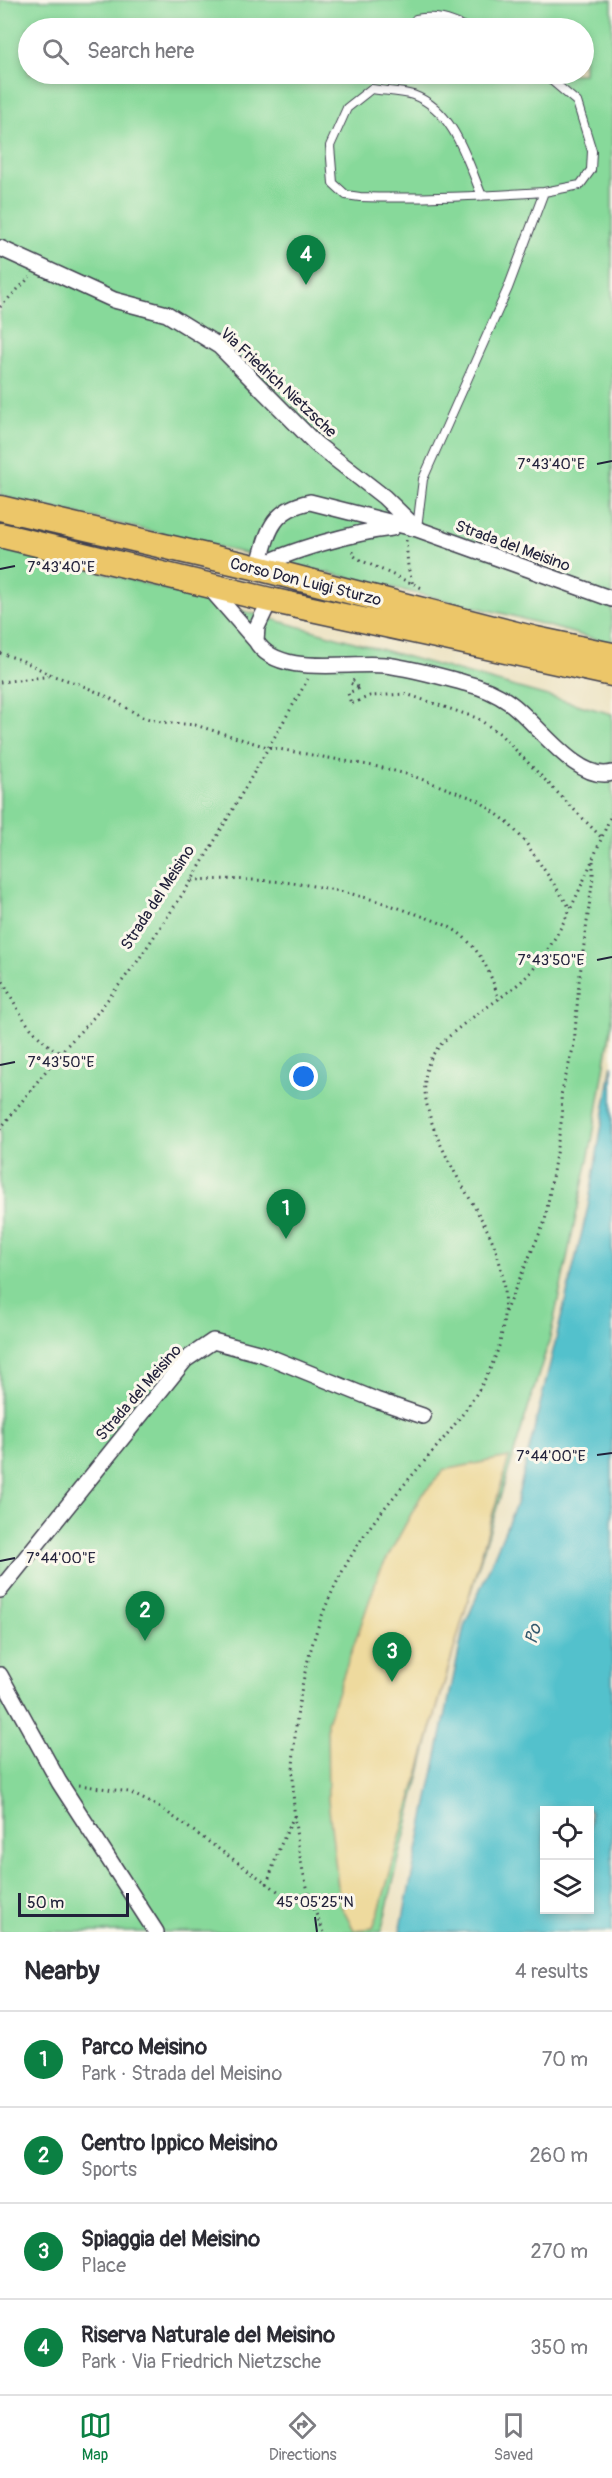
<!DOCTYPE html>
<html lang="en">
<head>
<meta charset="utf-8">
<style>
	body { margin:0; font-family:Pangolin,sans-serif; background:#f2f2f3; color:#2b2b33 }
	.controls { position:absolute; right:18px; bottom:18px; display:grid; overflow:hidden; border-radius:0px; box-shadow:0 3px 9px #0003 }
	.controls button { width:54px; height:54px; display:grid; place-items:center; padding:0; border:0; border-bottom:2px solid #e1e1e2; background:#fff; color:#2b2b33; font:30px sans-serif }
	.scale { position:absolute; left:18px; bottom:15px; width:111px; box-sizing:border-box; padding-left:6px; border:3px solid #22223b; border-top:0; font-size:16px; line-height:21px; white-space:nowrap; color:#22223b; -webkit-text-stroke:4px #fbf7ec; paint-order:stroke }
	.you { position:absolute; left:304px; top:1077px; width:21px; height:21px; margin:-15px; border:4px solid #fff; border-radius:50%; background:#1a73e8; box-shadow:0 0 0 9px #1a73e833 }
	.badge { display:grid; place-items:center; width:39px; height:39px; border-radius:50%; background:#0b8043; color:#fff; font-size:20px; font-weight:700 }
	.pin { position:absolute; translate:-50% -50px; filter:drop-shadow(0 2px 3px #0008) }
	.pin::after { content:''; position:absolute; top:32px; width:21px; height:18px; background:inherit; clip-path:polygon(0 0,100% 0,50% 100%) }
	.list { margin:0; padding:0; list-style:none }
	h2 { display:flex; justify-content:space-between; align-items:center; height:78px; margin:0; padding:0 24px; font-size:26px }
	h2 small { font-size:20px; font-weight:400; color:#7c7c81 }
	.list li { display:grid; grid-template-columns:39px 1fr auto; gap:18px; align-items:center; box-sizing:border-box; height:96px; padding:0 24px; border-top:2px solid #e1e1e2 }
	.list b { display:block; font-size:22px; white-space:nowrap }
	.list p { margin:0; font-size:20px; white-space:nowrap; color:#7c7c81 }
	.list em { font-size:20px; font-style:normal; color:#7c7c81 }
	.icon { flex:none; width:33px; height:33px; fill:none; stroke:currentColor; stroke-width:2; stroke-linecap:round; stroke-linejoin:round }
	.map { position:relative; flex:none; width:612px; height:1932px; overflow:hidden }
	.search { position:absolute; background:#fff; box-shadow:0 3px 9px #0003; left:18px; right:18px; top:18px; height:66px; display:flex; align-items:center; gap:15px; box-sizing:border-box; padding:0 21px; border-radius:33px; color:#7c7c81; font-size:22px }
	.sheet { height:462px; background:#fff }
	nav { display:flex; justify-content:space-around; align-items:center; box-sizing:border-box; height:84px; border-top:2px solid #e1e1e2; background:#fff; font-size:16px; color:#7c7c81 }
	nav a { display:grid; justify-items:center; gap:3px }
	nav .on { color:#0b8043 }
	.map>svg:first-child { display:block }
</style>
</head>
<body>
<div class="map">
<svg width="612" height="1932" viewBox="0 0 612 1932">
	<rect width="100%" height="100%" fill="#fbf7ec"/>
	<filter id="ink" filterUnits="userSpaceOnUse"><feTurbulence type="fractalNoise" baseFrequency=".0167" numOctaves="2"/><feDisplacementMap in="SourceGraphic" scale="12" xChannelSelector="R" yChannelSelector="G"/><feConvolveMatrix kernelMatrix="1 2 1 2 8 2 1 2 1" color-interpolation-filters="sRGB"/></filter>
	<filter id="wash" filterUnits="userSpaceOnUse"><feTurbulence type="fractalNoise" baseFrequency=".008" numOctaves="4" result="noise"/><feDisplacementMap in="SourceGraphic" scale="24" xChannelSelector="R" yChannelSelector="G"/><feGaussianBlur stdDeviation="1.35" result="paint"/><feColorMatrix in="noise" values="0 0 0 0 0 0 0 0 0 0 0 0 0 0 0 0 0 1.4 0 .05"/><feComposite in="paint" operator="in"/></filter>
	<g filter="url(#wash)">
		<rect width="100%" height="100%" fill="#ece2c1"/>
		<path fill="#87d99a" stroke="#547e6a" stroke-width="1.5" fill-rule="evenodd" d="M0,0h612v644l-103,-29 -509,-119zM28,28h556v46h-556z
			M0,545l154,41 458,128v308l-20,119 -42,197 -107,342 -62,252h-381z"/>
		<path fill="#eeda9e" stroke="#887e6c" stroke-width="1.5" d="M509,1457l-130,454 -6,17 -19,2 -14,-26 -12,-104 -1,-78 52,-149 41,-75 24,-28z"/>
		<path fill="#53c1cc" stroke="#3a7284" stroke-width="1.5" fill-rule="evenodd" d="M612,1065v867h-212l64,-305 52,-123 72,-297zM544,1810h46v100h-46z"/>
	</g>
	<g filter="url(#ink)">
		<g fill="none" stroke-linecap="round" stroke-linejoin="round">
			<g stroke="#403f4f" stroke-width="10">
				<path id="lane" d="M416,19c20,-4 33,1 51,9
					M482,196c-15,-36 -28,-86 -69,-101 -13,-4 -29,-4 -42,-6l-24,19 -17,38 3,37 13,12 14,2c62,2 123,-1 184,-5
					M417,528l6,-49 85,-191 36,-96 36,-7 11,-15 1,-19 -15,-49 -33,-28"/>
			</g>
			<g stroke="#403f4f" stroke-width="18">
				<path id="street" d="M0,248l114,52 53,14 52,32 97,98 68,53 33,32
					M258,568c10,-35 12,-58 52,-66l107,27 195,70
					M258,568c30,-18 99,-36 134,-40
					M208,586l48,55 1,-14 13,-27
					M256,641c21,37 93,20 129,24 27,3 54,11 80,18 17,4 31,10 45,20 26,18 67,80 102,70
					M0,1590l185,-230 28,-19 49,13 114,46 47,16
					M0,1675l59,107 97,150"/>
			</g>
			<g stroke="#403f4f" stroke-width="27">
				<path id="primary" d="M0,508l258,60 278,71 76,16
					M0,535l270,65 342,74"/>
			</g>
			<path stroke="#403f4f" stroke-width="3" stroke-dasharray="1.5 4.5" stroke-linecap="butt" d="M0,307l30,-30
				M406,540l2,27 5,18
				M353,551v4l5,4 66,30
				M0,653l21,7 33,16 25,8 29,13 34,20 19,5 34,3 72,22 112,20 31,8 68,25 28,21 18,19 46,68
				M354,680l-4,3 10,5 -12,5 3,11 19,-8 36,-2 71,24 22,15 103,105
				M0,682l52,-6
				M192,880c82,-3 141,4 218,32 17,6 36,11 50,22 22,18 31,40 39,66
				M0,976c19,34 25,55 60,77
				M0,1129l60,-76 34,-36 43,-55 55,-82 116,-201
				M505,1312l40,-91 17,-104 -1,-22 13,-50 5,-63 14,-105v-17
				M79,1785l50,7 32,16 121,86 31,14
				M267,1884l12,-35 15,-33
				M324,1932c-41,-85 -38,-204 -10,-293 11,-37 31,-76 53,-108 41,-58 111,-117 132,-185 9,-34 7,-74 -7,-106 -20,-46 -88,-130 -61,-182 16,-30 70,-56 96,-82 35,-35 65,-116 85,-163"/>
			<use href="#lane" stroke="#fff" stroke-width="8"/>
			<use href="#street" stroke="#fff" stroke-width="15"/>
			<use href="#primary" stroke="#ecc669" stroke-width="24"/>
		</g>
	</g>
	<path fill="none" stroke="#22223b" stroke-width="2" d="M597,464l15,-3M0,569l15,-3M597,960l15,-3M0,1065l15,-3M597,1455l15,-2M0,1561l15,-3M315,1917l2,15"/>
	<g text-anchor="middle" stroke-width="6" stroke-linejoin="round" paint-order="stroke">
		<g font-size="16" fill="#22223b" stroke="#fbf7ec">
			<text transform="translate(279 382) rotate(43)" y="6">Via Friedrich Nietzsche</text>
			<text transform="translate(513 545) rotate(20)" y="6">Strada del Meisino</text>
			<text transform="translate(306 581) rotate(14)" y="6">Corso Don Luigi Sturzo</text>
			<text transform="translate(157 897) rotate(-57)" y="6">Strada del Meisino</text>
			<text transform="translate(138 1392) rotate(-49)" y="6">Strada del Meisino</text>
		</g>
		<g font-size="18" font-style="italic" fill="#335a6e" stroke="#fbf7ec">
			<text transform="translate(533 1634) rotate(-75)" y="6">Po</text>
		</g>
	</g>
	<g font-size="15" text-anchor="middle" fill="#22223b" stroke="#fbf7ec" stroke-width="6" stroke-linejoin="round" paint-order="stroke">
		<text x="551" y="469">7°43'40"E</text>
		<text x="61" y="572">7°43'40"E</text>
		<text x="551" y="965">7°43'50"E</text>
		<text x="61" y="1067">7°43'50"E</text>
		<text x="551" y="1461">7°44'00"E</text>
		<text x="61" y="1563">7°44'00"E</text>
		<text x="315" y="1907">45°05'25"N</text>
	</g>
</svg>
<div class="controls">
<button><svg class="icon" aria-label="locate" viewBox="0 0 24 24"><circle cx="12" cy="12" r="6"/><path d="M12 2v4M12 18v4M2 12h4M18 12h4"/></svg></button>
<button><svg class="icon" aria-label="layers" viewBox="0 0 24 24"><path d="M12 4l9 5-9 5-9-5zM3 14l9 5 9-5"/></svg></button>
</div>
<div class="scale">50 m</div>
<div class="you"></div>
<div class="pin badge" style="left:286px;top:1239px">1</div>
<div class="pin badge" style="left:145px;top:1641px">2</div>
<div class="pin badge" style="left:392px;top:1682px">3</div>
<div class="pin badge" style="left:306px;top:285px">4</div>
<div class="search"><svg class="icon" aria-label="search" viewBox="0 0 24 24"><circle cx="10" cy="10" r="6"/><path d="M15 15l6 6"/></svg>Search here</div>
</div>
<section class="sheet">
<h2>Nearby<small>4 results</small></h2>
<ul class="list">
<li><span class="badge">1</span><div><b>Parco Meisino</b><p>Park · Strada del Meisino</p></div><em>70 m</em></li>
<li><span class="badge">2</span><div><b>Centro Ippico Meisino</b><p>Sports</p></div><em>260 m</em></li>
<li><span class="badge">3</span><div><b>Spiaggia del Meisino</b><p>Place</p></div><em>270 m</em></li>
<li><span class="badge">4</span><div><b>Riserva Naturale del Meisino</b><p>Park · Via Friedrich Nietzsche</p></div><em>350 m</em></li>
</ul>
</section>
<nav>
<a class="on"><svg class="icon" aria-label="map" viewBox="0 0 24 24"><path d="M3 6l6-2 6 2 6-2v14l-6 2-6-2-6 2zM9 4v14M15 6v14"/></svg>Map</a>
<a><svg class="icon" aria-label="directions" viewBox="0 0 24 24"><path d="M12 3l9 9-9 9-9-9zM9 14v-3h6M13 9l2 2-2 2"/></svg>Directions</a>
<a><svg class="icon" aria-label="saved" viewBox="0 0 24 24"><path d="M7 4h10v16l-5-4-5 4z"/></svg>Saved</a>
</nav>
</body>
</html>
